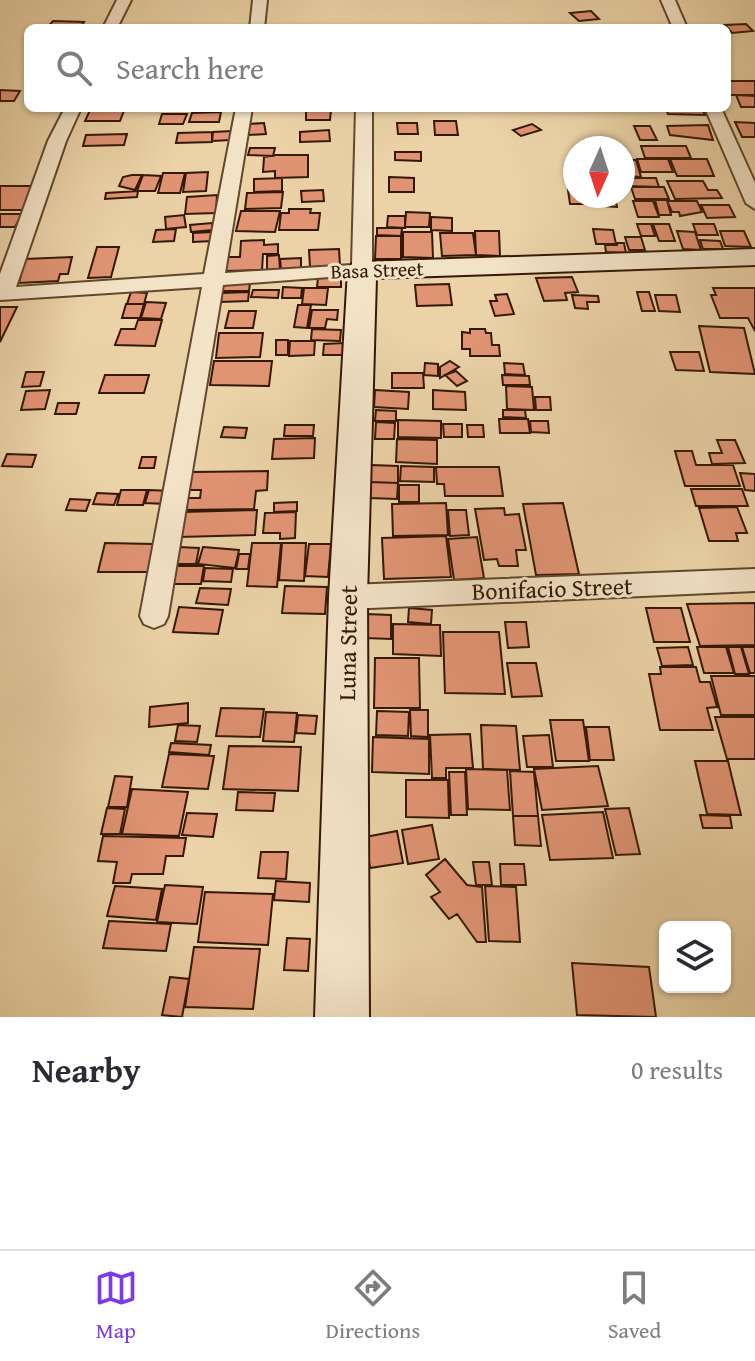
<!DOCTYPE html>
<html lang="en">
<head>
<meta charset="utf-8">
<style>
	body { margin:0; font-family:"Gentium Book Plus",serif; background:#f7f7f7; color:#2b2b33 }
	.controls { position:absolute; right:24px; bottom:24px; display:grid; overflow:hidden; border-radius:12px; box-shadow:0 2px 6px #0004 }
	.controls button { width:72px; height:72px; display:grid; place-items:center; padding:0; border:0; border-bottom:2px solid #e1e1e2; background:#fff; color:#2b2b33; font:40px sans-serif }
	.compass { position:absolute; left:563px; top:136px; width:72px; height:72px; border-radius:50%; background:#fff; box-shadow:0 2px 6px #0004; rotate:183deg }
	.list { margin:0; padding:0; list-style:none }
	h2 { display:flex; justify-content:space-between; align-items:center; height:104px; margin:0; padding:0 32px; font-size:34px }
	h2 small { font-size:26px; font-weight:400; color:#7c7c81 }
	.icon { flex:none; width:44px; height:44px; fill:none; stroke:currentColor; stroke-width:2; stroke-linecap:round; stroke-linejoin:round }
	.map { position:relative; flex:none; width:755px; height:1017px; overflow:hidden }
	.search { position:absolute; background:#fff; box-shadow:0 2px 6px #0004; left:24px; right:24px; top:24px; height:88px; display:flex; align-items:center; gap:20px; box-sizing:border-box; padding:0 28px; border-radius:12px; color:#7c7c81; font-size:30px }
	.sheet { height:232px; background:#fff }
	nav { display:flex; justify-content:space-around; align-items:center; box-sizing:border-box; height:112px; border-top:2px solid #e1e1e2; background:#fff; font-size:22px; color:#7c7c81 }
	nav a { display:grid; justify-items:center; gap:4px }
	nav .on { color:#7c3aed }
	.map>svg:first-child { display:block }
</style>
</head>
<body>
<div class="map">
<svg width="755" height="1017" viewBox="0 0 755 1017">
	<rect width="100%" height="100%" fill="#ebd3a7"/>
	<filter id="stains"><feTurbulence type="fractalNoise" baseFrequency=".0025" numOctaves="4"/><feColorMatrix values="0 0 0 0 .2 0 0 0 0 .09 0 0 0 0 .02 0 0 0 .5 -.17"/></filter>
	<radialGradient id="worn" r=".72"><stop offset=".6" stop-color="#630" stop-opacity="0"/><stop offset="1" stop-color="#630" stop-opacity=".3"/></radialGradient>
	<path fill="#e19474" stroke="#351803" stroke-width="2" d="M591,11l8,8 -20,2 -9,-8z
		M53,21l31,1 -4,6h-33z
		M746,24l7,7 -21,2 -7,-8z
		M727,81h28v14h-28z
		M0,90l20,1 -6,10h-14z
		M736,95l19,1v11h-14z
		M91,108h34l-5,13h-35z
		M666,108h36l3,7 -37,-1z
		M306,110h25l-1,10h-24z
		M221,112l-2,10h-30l3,-9z
		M162,114h25l-4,10h-24z
		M434,121h22l2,14h-23z
		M735,122l20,1v14h-13z
		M264,123l2,11 -17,1 -1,-11z
		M397,123h20l1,11h-20z
		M532,124l9,6 -20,6 -8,-6z
		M708,125l5,15 -43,-5 -3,-9z
		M634,126h16l7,14h-17z
		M329,130l1,11 -30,1v-10z
		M232,131l-1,9 -19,1 1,-9z
		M212,132v10l-36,1 2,-10z
		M127,134l-3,11 -41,1 3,-11z
		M641,146h45l5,12h-46z
		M250,148h25l-2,8 -25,-1z
		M395,152h26v9l-26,-1z
		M276,155h32v22l-33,1v-7l-12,1 1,-15z
		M637,159h31l5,13h-32z
		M670,159h37l7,17h-37z
		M623,160h13l5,17 -17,-1z
		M208,172l-2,19 -23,1 3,-19z
		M163,173h22l-5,20h-22z
		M132,175h10l-7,15 -16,-4 4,-9z
		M143,175l18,1 -6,15h-18z
		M389,177l25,1v14h-25z
		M282,178v13l-28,1v-13z
		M625,178h31l3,9 -31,-1z
		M667,181h36l5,9h9l5,8 -47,1z
		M0,186h36l-12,24h-24z
		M631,187h33l5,12h-34z
		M323,190l1,11 -22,1 -1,-11z
		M568,190l7,1v5h14l1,8h-20z
		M138,191l-1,6 -32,2 1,-6z
		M283,192l-2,16 -36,1 2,-16z
		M217,195l-1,18 -31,1 2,-17z
		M600,196h15l2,11 -16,-1z
		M655,200h12l4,15h-12z
		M633,201h20l6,16h-21z
		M667,201h30l5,11 -22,4 -1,-4h-7z
		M701,205h28l6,12 -28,1z
		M289,209h22l-1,4h10l-2,17h-39l2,-17h8z
		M241,211h39l-5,21 -39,-1z
		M406,212l24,1 -1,14h-24z
		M0,214h22l-7,13h-15z
		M184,215l2,12 -20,2 -1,-12z
		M388,216h17v12l-18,-1z
		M431,217l21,1v13l-21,-1z
		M212,223l1,7 -22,2 -1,-7z
		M637,224h14l4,12h-14z
		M653,224h16l6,17h-16z
		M693,224h21l4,11h-21z
		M377,228h25l-1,8 -24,-1z
		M176,229l-2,12 -21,1 3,-12z
		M593,229l20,1 3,14h-20z
		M475,231h24l1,25 -24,-1z
		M677,231l18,1 6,18 -18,-1z
		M720,231h24l7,16 -26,-1z
		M213,232v9l-20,1v-9z
		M403,232h29l1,26 -30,-1z
		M440,233h33l3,22 -34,1z
		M376,236h25v23h-26z
		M625,237h16l4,13h-16z
		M264,240v5l14,-1v10h-15l-1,16 -38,1 2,-14h14l1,-16z
		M700,240l20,1 3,8h-20z
		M617,243h7l2,10 -20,-1 -1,-7h12z
		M97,247h22l-8,30 -23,1z
		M339,249l1,17 -30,1 -1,-17z
		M279,255l1,14 -13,1v-14z
		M72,257l-4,17h-8l-2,7 -39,2 6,-24z
		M301,258v10l-20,1 -1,-10z
		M318,277h23v10h-24z
		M572,277l6,15 -13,1 2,7 -23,1 -8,-23z
		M221,282l29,1 -1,8h-30z
		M449,284l3,21 -35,1 -2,-21z
		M283,287l19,1 -1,10h-19z
		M304,288h24l-2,17 -24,-1z
		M713,288h42v43l-7,-13h-28l-9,-23h5z
		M253,290h26l-1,8 -27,-1z
		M131,292l16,1 -3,11h-17z
		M249,292l-1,9 -27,1 1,-9z
		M637,292h12l6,19h-13z
		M507,294l7,20 -19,2 -5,-15h7l-2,-6z
		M572,295l26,1 1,6h-12l1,7 -13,-1z
		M655,295h21l4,17 -21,-1z
		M146,302l20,1 -5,16 -20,-1z
		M126,304h18l-4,14h-18z
		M298,305h13l-4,23 -13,-1z
		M0,307h17l-17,35z
		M312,310h26l-1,10 -10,-1 -2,9h-16z
		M229,311h27l-3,17h-28z
		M138,320h24l-7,26 -40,-1 6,-16h14z
		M699,326l45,2 11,46 -45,-2z
		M312,329l29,1 -1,11 -29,-1z
		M470,329h15l1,4h5l1,12h7l1,11h-30v-7h-8v-17l8,1z
		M219,333h44l-3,24 -44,1z
		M276,340h12v15h-12z
		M290,341h25l-1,14 -25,1z
		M344,343v12h-21l1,-11z
		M670,352h29l5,19 -28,-1z
		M214,361h58l-3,25 -59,-1z
		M450,361l9,6 -19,11v-11z
		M425,363l13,1v12l-14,-1z
		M504,363l19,1 2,11 -20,-1z
		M456,371l11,10 -10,5 -12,-11z
		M26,372h18l-4,14 -18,1z
		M392,373h31l1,15h-32z
		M105,375h44l-5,18h-45z
		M502,375l27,1 1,9h-27z
		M506,386l26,1 2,23 -27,-1z
		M50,390l-5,19 -24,1 5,-19z
		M375,390l34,2 -1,17 -34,-2z
		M433,390l32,2 1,18 -33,-1z
		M535,397h15l1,13h-15z
		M58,403h21l-3,11h-21z
		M376,410l20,1v10h-21z
		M503,410h22l1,8 -23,-1z
		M499,419h29l2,14h-30z
		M398,420l43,1v17l-43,-1z
		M530,421h18l1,12 -18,-1z
		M376,422l19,1 -1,16h-19z
		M443,424h19v13h-18z
		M285,425h29l-1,11h-29z
		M467,425h16l1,12h-16z
		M224,427l23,1 -2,10 -24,-1z
		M315,438l-1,20 -42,1 2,-20z
		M397,439l40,1v24l-41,-2z
		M717,440h18l10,23 -33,1 -3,-11h13z
		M675,451h17l4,14h37l7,21h-55z
		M7,454l29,1 -4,12 -30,-1z
		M142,457h14l-2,11h-15z
		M371,465l27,1v17l-28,-1z
		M401,466l33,1v15l-34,-1z
		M436,467h63l4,29h-58l-1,-12h-7z
		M268,471l-1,19 -11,1 -2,18 -70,1 2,-12h14l1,-8h-13l3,-18z
		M740,473l15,1v17l-10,-1z
		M370,482l28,1 -1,16 -28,-1z
		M399,485h20v17h-20z
		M691,489h51l6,17h-52z
		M121,490h26l-4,15h-26z
		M149,490l21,1 -4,13 -21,-1z
		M97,493l21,1 -4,11 -21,-1z
		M70,499l20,1 -4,11 -20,-1z
		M297,502v9l-23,1v-9z
		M446,503l2,32 -55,1 -1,-32z
		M563,503l16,71 -43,1 -13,-71z
		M737,507l10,26h-11l2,8h-29l-10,-33z
		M504,508l1,7 14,-1 7,36h-10l2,16h-19l-2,-7 -13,1 -9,-51z
		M257,510l-2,25 -76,2 3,-25z
		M448,510h18l3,25 -19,1z
		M296,512l-1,26 -15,1v-6h-17l2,-20z
		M446,536l5,41 -67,2 -2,-41z
		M477,537l7,41 -30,2 -6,-41z
		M105,543l49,1 -6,28h-50z
		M252,543h29l-4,44 -30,-1z
		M282,543h24l-2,38 -25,-1z
		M309,544h22l-3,33 -23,-1z
		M179,547l20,1 -3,16h-21z
		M203,547l36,3 -4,18 -37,-4z
		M239,554h11l-2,15h-12z
		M174,566h30l-3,18h-30z
		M205,568l28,1 -2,13 -28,-1z
		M285,586l42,1 -2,27 -43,-1z
		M200,588l31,1 -3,16 -32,-2z
		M755,603v42l-55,1 -13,-42z
		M179,607l44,3 -5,24 -45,-2z
		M409,608l23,2 -1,14 -23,-2z
		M646,608h35l9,34h-36z
		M366,614l25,1v24l-26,-1z
		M505,622h21l3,25 -21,1z
		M393,624l47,1 1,31 -48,-2z
		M443,632h56l6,62 -60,-1z
		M688,647l5,18 -31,1 -5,-18z
		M697,647h29l8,26h-30z
		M728,647h13l8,27h-14z
		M742,647h13v26h-5z
		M375,658h44l1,50h-46z
		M507,663h29l6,33 -30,1z
		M660,667h36l4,15h10l7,25 -10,1 6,22h-53l-11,-56h12z
		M711,676h44v39h-34z
		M188,703v20l-39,4 1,-20z
		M221,708l43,1 -4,28 -44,-1z
		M410,710h18v27l-17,-1z
		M377,711l32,1 -1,24 -32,-1z
		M266,712l31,1 -3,29 -31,-1z
		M298,715l19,1 -2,18 -19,-1z
		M715,717h40v42h-28z
		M550,720h33l6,41h-33z
		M178,725l22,1 -3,16 -22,-1z
		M481,725l35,1 4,44 -37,-1z
		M586,727h23l5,33h-24z
		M470,734l3,34h-27v10h-14l-2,-43z
		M549,735l4,32h-26l-4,-31z
		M373,737l56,2v35l-57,-2z
		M171,743l40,2 -2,10 -40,-3z
		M229,746l72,1 -3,44 -75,-2z
		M169,754l45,2 -6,33 -46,-2z
		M695,761h33l13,54 -34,-1z
		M598,766l10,40 -66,4 -8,-41z
		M466,769l41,1 3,40 -42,-1z
		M510,771l24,1 4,44h-25z
		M449,772h16l2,43h-16z
		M115,776l17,1 -5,30h-19z
		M406,780h42l1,38 -43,-1z
		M132,789l56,3 -9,44 -57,-2z
		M238,792l37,1 -2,18 -37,-1z
		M107,808l18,1 -5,25h-19z
		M629,808l11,46 -24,1 -11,-46z
		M603,812l10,46 -63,2 -8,-45z
		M187,813l30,1 -4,23 -31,-2z
		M700,815l30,1 2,12h-29z
		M513,816h25l3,30 -26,-1z
		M432,825l7,34 -31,5 -6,-34z
		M397,831l6,32 -33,5 -5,-31z
		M103,836l83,2 -3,18h-17l-3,18h-31l-2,9h-17l4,-21 -19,-1z
		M261,852h27l-2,27 -28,-1z
		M445,859l22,26 15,2 4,55h-9l-20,-28 -8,5 -18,-22 9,-5 -14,-17z
		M473,862h16l3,23h-16z
		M500,864h24l2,21h-25z
		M276,881l34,2 -1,19 -35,-2z
		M165,885l38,2 -6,37 -40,-2z
		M115,886l47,3 -6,31 -49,-4z
		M485,886l31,1 4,55 -31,-1z
		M205,892l68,2 -5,51 -70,-3z
		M109,921l62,3 -5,27 -63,-3z
		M287,938l23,1 -2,32 -24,-1z
		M194,947l66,2 -7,60 -68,-2z
		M572,963l77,4 7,50 -79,-2z
		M170,977l19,2 -7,38 -20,-2z"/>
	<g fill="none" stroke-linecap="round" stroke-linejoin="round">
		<g stroke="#62472c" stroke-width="4">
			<path id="street" d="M117,0h14l-14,28h-14z
				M253,0h14l-3,28h-14z
				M661,0h14l12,28h-14z
				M65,108h16l-15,33 -50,146 188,-13 32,-166h16l-27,165 127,-8 4,-157h16v162l-3,4 -146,11 -55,331 -4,8 -10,4 -10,-4 -4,-8 62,-329 -202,13v-26l48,-133z
				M705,108h16l34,75v26l-9,-6z
				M755,569v22l-407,18 -10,-4 -4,-8 4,-8 10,-4z"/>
		</g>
		<g stroke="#351803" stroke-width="4">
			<path id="secondary" d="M755,249v16l-379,13 -9,319 2,420h-54l14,-420 19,-327 4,-6 10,-2z"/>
		</g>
		<use href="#street" fill="#f2e2c6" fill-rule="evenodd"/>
		<use href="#secondary" fill="#f2e2c6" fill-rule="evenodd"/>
	</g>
	<g text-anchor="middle" stroke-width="6" stroke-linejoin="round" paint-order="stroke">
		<g font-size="20" fill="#351803" stroke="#f2e2c6">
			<text transform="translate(377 270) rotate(-2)" y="7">Basa Street</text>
		</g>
		<g font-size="24" fill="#351803" stroke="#f2e2c6">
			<text transform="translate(552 589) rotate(-2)" y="8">Bonifacio Street</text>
			<text transform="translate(348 643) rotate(-89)" y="8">Luna Street</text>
		</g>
	</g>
	<rect width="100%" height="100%" filter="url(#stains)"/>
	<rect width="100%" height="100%" fill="url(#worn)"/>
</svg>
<div class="controls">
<button><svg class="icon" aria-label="layers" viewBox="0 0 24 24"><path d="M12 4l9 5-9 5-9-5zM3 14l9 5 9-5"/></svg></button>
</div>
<svg class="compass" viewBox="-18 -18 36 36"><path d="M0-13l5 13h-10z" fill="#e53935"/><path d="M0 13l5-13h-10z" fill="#7c7c81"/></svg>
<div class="search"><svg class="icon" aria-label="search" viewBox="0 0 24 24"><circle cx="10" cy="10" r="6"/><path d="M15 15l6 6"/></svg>Search here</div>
</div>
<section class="sheet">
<h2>Nearby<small>0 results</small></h2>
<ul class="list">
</ul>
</section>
<nav>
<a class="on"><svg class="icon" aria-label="map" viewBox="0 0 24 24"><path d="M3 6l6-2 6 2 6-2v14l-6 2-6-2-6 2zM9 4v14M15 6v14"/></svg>Map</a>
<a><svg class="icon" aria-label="directions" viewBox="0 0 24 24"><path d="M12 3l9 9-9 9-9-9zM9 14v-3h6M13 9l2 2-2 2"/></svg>Directions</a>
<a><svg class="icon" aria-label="saved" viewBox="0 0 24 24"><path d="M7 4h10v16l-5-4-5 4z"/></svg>Saved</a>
</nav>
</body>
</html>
